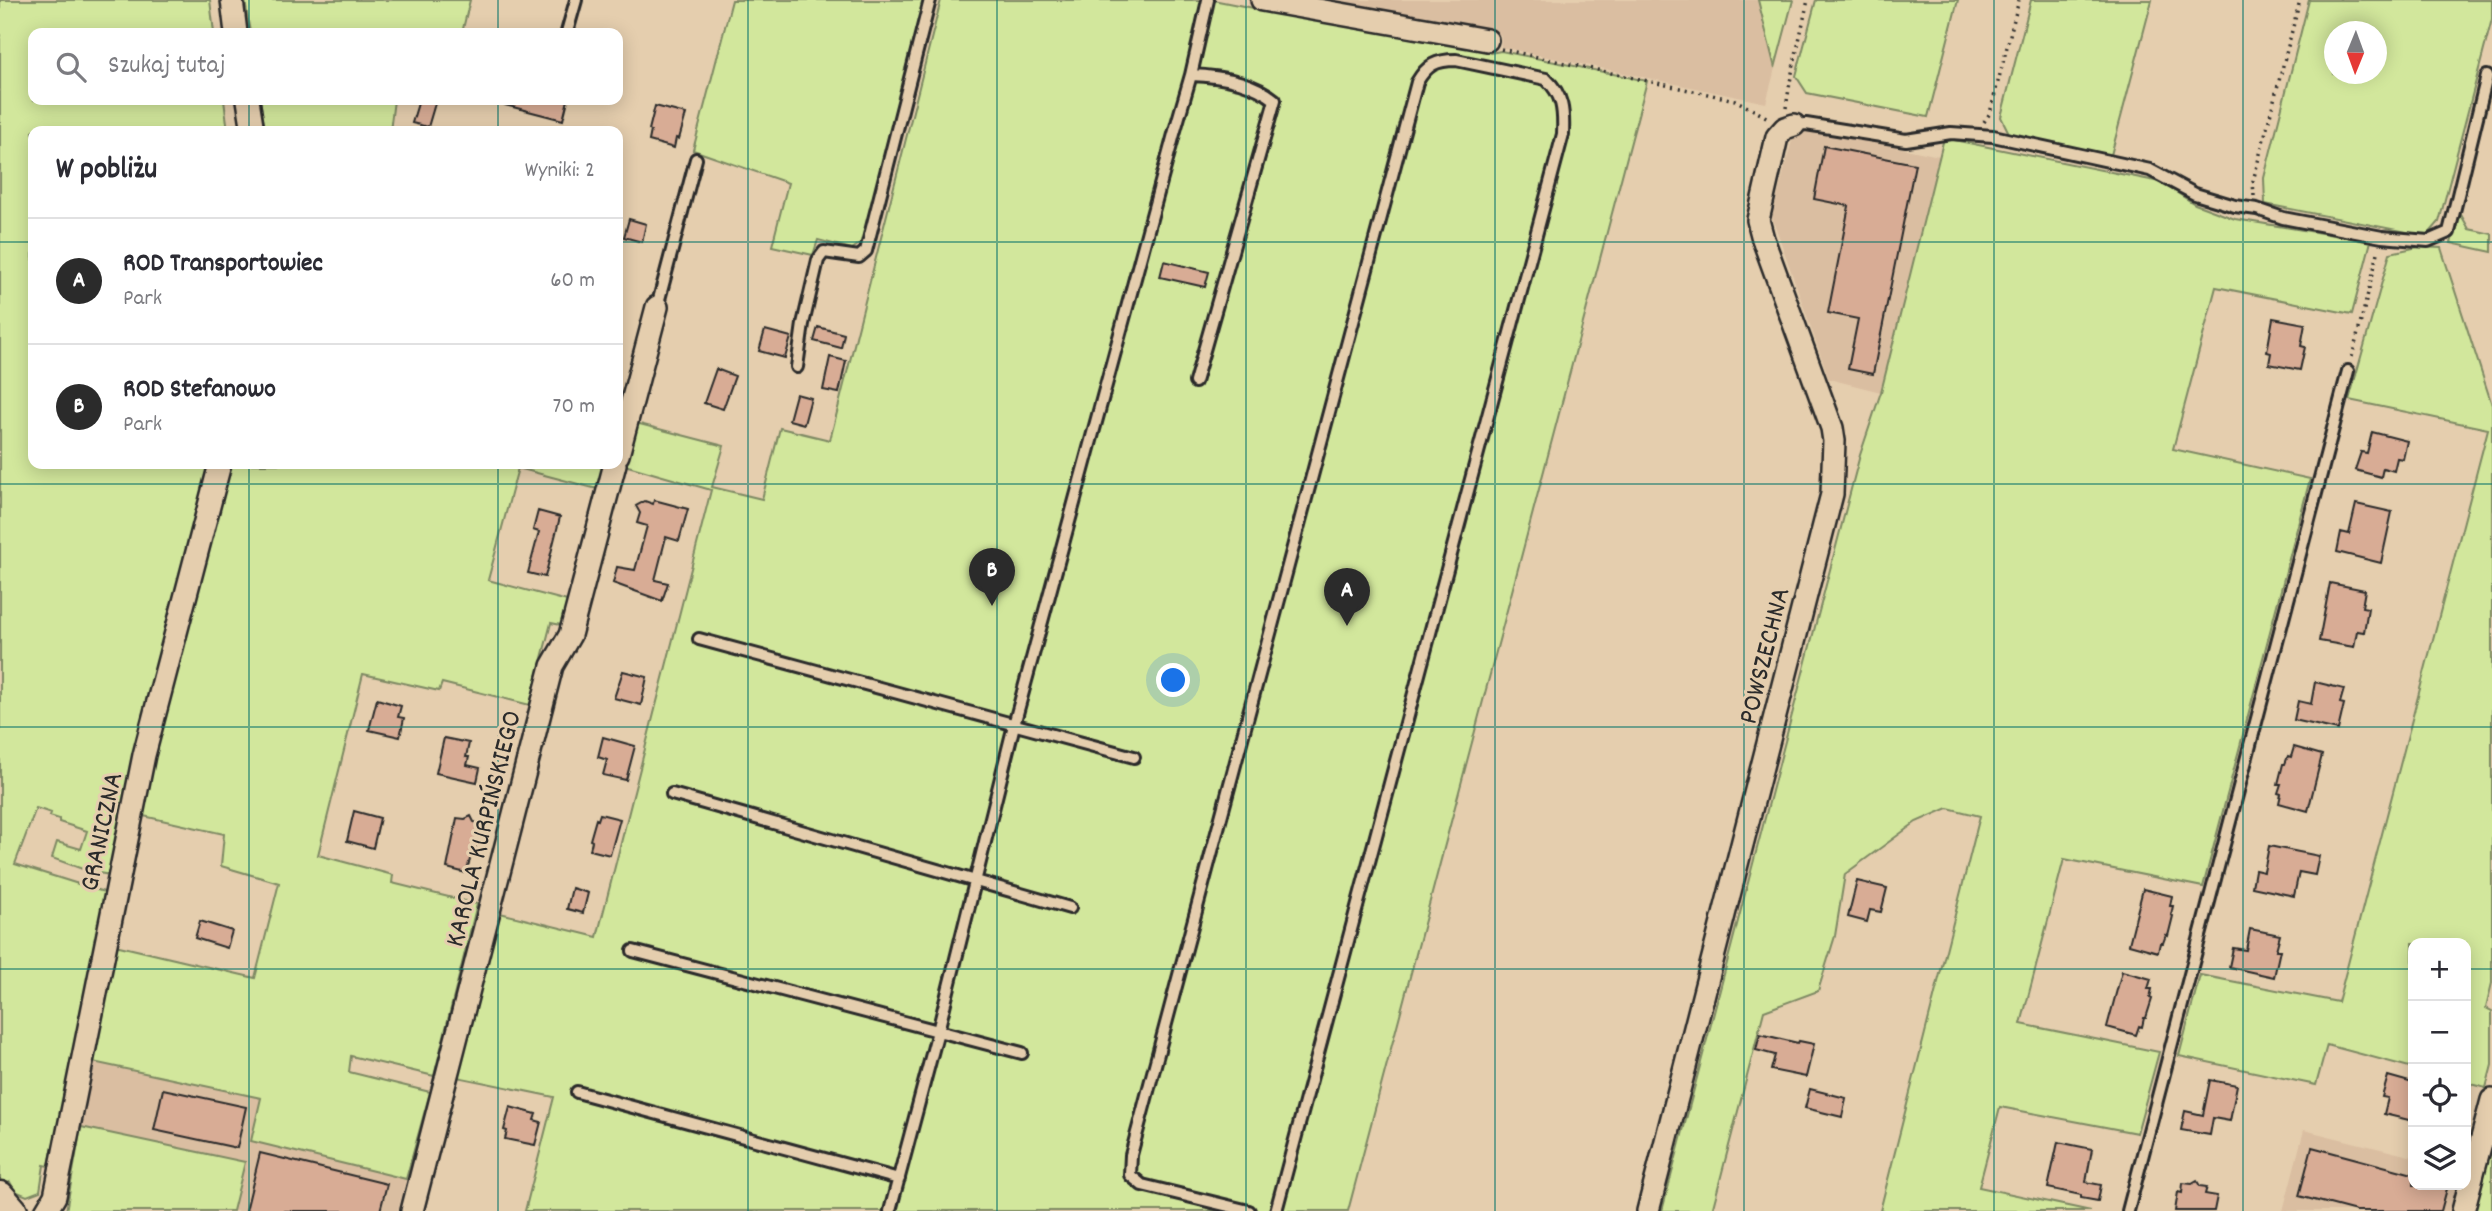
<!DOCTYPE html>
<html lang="pl">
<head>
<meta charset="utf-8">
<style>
	body { margin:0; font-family:Dekko,sans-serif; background:#f2f2f3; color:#2b2b33 }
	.controls { position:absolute; right:21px; bottom:21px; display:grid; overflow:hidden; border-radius:14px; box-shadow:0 4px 18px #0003 }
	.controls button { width:63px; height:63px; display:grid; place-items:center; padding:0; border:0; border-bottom:2px solid #e1e1e2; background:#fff; color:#2b2b33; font:35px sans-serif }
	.compass { position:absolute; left:2324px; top:21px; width:63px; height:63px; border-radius:50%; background:#fff; box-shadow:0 4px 18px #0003; rotate:181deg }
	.you { position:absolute; left:1174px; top:681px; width:24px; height:24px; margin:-18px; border:5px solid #fff; border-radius:50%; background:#1a73e8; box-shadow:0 0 0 10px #1a73e833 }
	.badge { display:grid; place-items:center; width:46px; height:46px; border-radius:50%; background:#2b2b2b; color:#fff; font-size:23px; font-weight:700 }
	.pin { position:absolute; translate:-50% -58px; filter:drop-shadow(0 2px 4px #0008) }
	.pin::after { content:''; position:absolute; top:37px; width:24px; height:21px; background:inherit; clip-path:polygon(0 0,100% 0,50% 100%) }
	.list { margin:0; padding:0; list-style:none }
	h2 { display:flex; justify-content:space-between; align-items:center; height:91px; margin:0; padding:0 28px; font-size:30px }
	h2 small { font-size:23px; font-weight:400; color:#7c7c81 }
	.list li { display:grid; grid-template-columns:46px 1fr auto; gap:21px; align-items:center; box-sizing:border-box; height:126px; padding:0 28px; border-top:2px solid #e1e1e2 }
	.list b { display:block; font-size:26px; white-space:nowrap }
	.list p { margin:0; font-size:23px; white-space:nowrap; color:#7c7c81 }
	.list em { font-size:23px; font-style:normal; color:#7c7c81 }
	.icon { flex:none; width:38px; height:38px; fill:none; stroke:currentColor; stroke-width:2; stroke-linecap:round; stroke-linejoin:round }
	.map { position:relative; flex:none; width:2492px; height:1211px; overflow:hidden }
	.search { position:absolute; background:#fff; box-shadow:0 4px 18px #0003; left:28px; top:28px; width:595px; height:77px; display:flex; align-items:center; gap:18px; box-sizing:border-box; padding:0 24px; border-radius:14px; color:#7c7c81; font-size:26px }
	.panel { position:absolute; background:#fff; box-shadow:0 4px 18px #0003; left:28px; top:126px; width:595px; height:343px; border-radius:14px }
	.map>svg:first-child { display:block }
</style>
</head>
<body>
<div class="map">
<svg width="2492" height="1211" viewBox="0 0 2492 1211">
	<rect width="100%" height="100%" fill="#e5ceae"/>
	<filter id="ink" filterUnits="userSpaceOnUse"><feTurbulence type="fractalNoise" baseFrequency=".0143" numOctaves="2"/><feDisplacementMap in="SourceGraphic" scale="14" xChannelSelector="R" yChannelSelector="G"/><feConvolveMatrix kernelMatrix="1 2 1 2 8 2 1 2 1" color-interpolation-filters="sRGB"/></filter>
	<g filter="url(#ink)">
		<path fill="#dabea1" d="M1306,0h487l-27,103 -265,-56v-12z
			M1810,129l129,27 -58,236 -52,-13 -57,-162 20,-77z
			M93,1062l168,36 -10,43 155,38 -8,32h-165l12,-49 -164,-35z
			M2304,1130l109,27v28h46l-6,26h-170z"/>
		<path fill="#d2e79c" stroke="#7e8964" stroke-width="2" fill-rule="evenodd" d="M0,0h210l4,33h-181v67h191l4,31h-195v333h178l-101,411 -22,-4 -36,-13 5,-16 24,7 6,-18 -28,-9v-3l-9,-3 1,-3 -15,-5 -21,56 92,29 -58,273 -5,-1 -4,26 -13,5 -12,-5 -5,-9 -5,3 -5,-5z
			M245,0h225l-8,33h-212z
			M732,0h192l-62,242 -10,7 -34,-9 -5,15 -41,-9 16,-63 -95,-33z
			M941,0h272l136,27 2,-8 127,26 12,8 11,-2 146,30 -299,1130h-823l29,-114 -97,-20 43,-164 97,24 114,-447 -90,-26 11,-42 92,24 -12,41 50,12 18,-71 50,12z
			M1758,0h35l-18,68z
			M1816,0h142l-30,117 -121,-24 -11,-17z
			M2031,0h121l-41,155 -101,-20 -9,-18z
			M2309,0h183v19l-53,203 -12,14 -162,-32 -1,-26zM2334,32h42v42h-42z
			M260,100h134l-4,31h-125z
			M1944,138l216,44 35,22 40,15 136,22 -19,73 -136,-27 -43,162 137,30 -107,408 -139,-28 -43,165 138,28 -22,81 -137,-26 -21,80 112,24h-211l100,-395 -32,-8 -32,14 -71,52 -10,62 -17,55 -54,20 -52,200h-50l198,-756 21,-63z
			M2460,213l9,16 23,5v18l-41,-9z
			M2418,247l23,1 51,157v578l-6,25 6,3v54l-6,23 -20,-5v-140h-53v125l-86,-23 -11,40 -137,-29 21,-81 138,27 150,-573 -139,-29 41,-147z
			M227,464h382l-8,26 -83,-22 -30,112 83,22 -5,24 -15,-3 -21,82 -88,-22 -3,8 -76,-17 -45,181 75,20 -1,8 85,21 -43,172 -83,-20 -2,16 81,20 -24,87 -155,-38 10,-43 -168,-36 22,-117 140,33 24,-95 -58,-17 3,-32 -85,-19z
			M81,1127l164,35 -12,49h-167z
			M2492,1128v83h-22z"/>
		<path fill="#d8ac95" stroke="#2b2b2b" stroke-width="2" d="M419,100h17l-8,27 -16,-4z
			M506,100h62l-5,20 -58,-15z
			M655,106l31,8 -7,25 -3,-1 -2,10 -25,-7 2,-10 -2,-1z
			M1824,146l91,18 -42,210 -25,-5 10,-50 -30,-6 21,-107 -35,-7z
			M629,219l17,5 -4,18 -18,-5z
			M1164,261l45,11 -4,15 -45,-10z
			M2273,318l32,6 -4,22 4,1 -5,23 -31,-6 2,-11 -4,-1z
			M818,327l26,7 -3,14 -27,-7z
			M765,330l26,7 -6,21 -26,-7z
			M830,357l16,4 -7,32 -16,-3z
			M716,369l19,7 -12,33 -19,-6z
			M796,394l15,4 -7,26 -15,-4z
			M2372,432l35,9 -4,18 -6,-1 -3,13 -11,-3 -2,9 -26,-7 6,-18 6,1z
			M654,500l34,9 -9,32 -13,-4 -11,43 13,3 -6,18 -49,-18 4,-16 18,3 12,-44 -10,-3 3,-10 -4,-7 9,-5 8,3z
			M2356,504l36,8 -11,51 -44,-11 4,-20 8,2z
			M538,511l22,6 -15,60 -17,-4 11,-41 -6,-2z
			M2330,583l35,7 -3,17 6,1 -4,24 -7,-1 -3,16 -35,-6z
			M623,671l24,6 -6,28 -27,-7z
			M2315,682l29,7 -4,14 4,1 -6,26 -44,-10 4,-19 13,3z
			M377,699l24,7 -3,11 6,1 -4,19 -31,-7z
			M603,737l32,9 -9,34 -23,-5 4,-15 -9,-3z
			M444,738l25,5 -3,14h3l-2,8 13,3 -3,14 -41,-9z
			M2294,747l28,8 -14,56 -29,-8 2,-9 -3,-1 3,-9h-3l5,-20h2l3,-8 3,1z
			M354,811l26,7 -7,30 -26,-7z
			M600,814l20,5 -10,36 -20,-5 2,-9 -2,-1 6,-21 2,1z
			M471,816l3,6 7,2 -7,32h-3l-5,17 -19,-5 10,-50 8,1z
			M2269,846l50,10 -4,19 -16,-3 -5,24 -42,-9 3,-17 9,2z
			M1857,881l30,7 -6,24 -11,-2 -3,12 -19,-5z
			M572,888l16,5 -5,20 -16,-4z
			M2143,889l29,7 -2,10h3l-2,9 2,1 -5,20 -2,-1 -3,8h-3l-2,9 -29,-8z
			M200,921l32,10 -5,17 -32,-10z
			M2250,929l30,6 -4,15h4l-6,27 -45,-10 4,-19 13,2z
			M2122,971l29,8 -3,10h4l-2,9 2,1 -6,19h-2l-2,9 -3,-1 -3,9 -29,-8z
			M1760,1034l38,9 1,-2 15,3 -8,33 -35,-7 4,-15 -19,-5z
			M2388,1076l25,7v38l-29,-7 4,-16 -6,-1z
			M2210,1080l27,5 -7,36 -17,-3 -3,17 -29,-5 4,-19 18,4z
			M163,1089l83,18 -9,41 -83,-18z
			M1810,1089l36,9 -4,19 -37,-9z
			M510,1107l26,7 -2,6 7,2 -6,23 -30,-6 2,-8 -3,-1z
			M2058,1142l34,7 -6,33 15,3 -3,16 -17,-3v-3l-33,-7z
			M2312,1147l101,27v11h35l-7,26h-85l-57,-15z
			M260,1153l127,31 -7,27h-134z
			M2197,1181l3,5 7,1 -2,7 12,2 -3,15h-39l3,-19 4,1 1,-10 9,1z"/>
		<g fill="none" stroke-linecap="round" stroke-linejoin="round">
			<g stroke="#2b2b2b" stroke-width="16">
				<path id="lane" d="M567,32l9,-32
					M1191,75l17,-75
					M1794,125l12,-1 100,16 45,-7 42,3 157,34 45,24 40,12 22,3 26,9 99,19 46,4 21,-9 38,-156
					M657,307l39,-148
					M797,367l6,-43 15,-64 6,-8 35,5 7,-6 64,-251
					M699,639l435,118
					M672,794l398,114
					M633,951l389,102
					M577,1092l322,87
					M890,1211l48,-180 76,-306 160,-591 17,-59c28,1 62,7 84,25l-80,282
					M1249,1211l-107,-26 -12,-10 1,-20 286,-1073c10,-17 19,-22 39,-22l90,19c17,16 18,32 17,55l-287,1077
					M2128,1211l220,-840"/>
			</g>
			<g stroke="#2b2b2b" stroke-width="26">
				<path id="street" d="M232,0l4,33
					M1262,0l225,40
					M248,100l5,31
					M618,455l39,-148
					M46,1211l9,-15 89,-441 76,-291
					M412,1211l140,-545 18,-31 45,-171
					M1648,1211l184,-717 2,-53 -2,-13 -69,-189 -5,-19 19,-83 8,-9 9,-3
					M2463,1211l29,-111"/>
			</g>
			<g stroke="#2b2b2b" stroke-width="33">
				<path id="secondary" d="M0,1196l13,15"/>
			</g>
			<path stroke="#2b2b2b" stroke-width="3.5" stroke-dasharray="2 5" stroke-linecap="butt" d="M1501,49l234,51 35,19
				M1786,108l4,-26 18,-82
				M1984,122l6,-9 29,-113
				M2254,196l-1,-15 47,-181
				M2352,357l27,-108"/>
			<use href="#lane" stroke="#e5ceae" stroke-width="10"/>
			<use href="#street" stroke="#e5ceae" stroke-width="21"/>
			<use href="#secondary" stroke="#e5ceae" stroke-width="28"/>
		</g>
	</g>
	<path fill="none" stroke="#0f766e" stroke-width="2" stroke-opacity="0.55" d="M249,0v33M498,0v33M748,0v1211M997,0v1211M1246,0v1211M1495,0v1211M1744,0v1211M1994,0v1211M2243,0v1211M249,100v31M498,100v31M0,242h33M618,242h1874M249,464v747M498,464v747M0,484h2492M0,727h2492M0,969h2413M2466,969h26"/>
	<g text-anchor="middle" stroke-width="6" stroke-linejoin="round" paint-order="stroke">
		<g font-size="28" fill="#2b2b2b" stroke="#e5ceae">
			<text transform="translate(1762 655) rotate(-76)" y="10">POWSZECHNA</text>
			<text transform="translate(481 828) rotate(-76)" y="10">KAROLA KURPIŃSKIEGO</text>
			<text transform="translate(99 831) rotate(-78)" y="10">GRANICZNA</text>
		</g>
	</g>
</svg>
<div class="controls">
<button>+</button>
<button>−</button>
<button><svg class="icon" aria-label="locate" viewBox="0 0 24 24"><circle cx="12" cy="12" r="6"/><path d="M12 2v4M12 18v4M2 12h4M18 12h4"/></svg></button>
<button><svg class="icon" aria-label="layers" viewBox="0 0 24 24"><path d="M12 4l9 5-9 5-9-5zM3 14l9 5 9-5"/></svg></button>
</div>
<svg class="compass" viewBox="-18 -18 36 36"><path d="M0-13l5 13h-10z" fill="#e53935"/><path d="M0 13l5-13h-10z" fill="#7c7c81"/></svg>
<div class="you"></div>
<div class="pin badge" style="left:1347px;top:626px">A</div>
<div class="pin badge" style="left:992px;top:606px">B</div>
<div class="search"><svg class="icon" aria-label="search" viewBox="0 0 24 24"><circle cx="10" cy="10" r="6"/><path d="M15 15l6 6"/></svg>Szukaj tutaj</div>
<section class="panel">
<h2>W pobliżu<small>Wyniki: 2</small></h2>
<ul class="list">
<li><span class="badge">A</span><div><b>ROD Transportowiec</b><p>Park</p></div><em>60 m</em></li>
<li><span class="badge">B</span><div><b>ROD Stefanowo</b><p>Park</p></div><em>70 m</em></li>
</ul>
</section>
</div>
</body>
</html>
